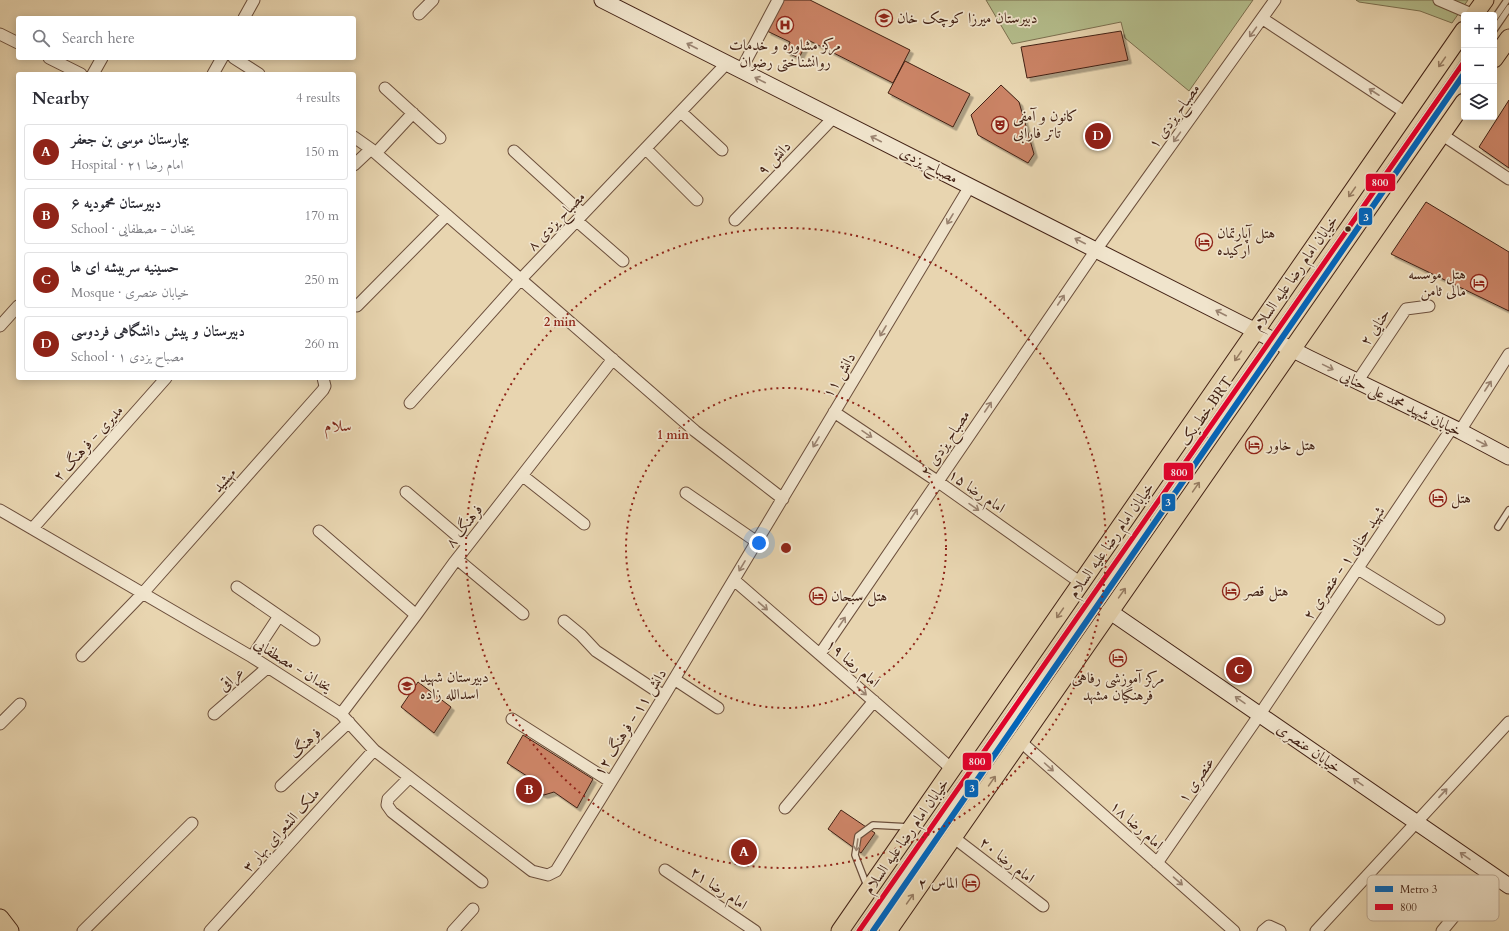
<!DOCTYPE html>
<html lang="en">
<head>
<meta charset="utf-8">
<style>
	body { margin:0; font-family:Cardo,Amiri,serif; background:#f2f2f3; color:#2b2b33 }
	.controls { position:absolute; right:12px; top:12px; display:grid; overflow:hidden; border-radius:4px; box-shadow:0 2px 10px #0003 }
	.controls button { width:36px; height:36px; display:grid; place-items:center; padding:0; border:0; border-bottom:1px solid #e1e1e2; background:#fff; color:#2b2b33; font:20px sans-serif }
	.you { position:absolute; left:759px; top:543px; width:14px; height:14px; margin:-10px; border:3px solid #fff; border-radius:50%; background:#1a73e8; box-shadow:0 0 0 6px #1a73e833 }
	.badge { display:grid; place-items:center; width:26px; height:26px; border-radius:50%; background:#8f2418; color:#fff; font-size:13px; font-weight:700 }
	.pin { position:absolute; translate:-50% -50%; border:2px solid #fff; box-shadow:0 1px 4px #0006 }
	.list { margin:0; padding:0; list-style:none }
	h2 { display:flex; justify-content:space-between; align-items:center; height:52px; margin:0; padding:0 16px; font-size:17px }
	h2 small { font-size:13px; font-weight:400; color:#7c7c81 }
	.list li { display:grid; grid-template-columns:26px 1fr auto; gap:12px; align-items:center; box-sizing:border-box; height:56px; margin:0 8px 8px; padding:0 8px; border:1px solid #e1e1e2; border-radius:4px }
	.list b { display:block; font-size:15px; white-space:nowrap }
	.list p { margin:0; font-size:13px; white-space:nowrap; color:#7c7c81 }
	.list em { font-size:13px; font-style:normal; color:#7c7c81 }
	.icon { flex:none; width:22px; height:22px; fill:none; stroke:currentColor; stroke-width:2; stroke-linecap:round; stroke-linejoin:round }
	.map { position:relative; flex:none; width:1509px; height:931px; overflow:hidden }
	.search { position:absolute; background:#fff; box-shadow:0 2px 10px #0003; left:16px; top:16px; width:340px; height:44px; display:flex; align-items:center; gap:10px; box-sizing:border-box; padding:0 14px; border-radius:4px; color:#7c7c81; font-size:15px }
	.panel { position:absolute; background:#fff; box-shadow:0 2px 10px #0003; left:16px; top:72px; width:340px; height:308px; border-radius:4px }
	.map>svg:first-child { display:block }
</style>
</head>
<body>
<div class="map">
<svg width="1509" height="931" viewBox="0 0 1509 931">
	<defs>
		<filter id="shadow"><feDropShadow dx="3.5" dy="3.5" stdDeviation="0" flood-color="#0004"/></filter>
	</defs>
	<rect width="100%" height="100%" fill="#e8d5b0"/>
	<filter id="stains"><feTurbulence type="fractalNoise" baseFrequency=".005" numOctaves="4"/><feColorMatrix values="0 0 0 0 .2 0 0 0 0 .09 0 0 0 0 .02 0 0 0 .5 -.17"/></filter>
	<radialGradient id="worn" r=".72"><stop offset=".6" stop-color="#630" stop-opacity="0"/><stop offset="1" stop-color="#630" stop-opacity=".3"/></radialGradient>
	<path fill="#b4bd8c" stroke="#7c7050" d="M986,0h267l-64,91 -64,-53 -4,-16 -109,22z
		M1356,0h112l-16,23 -32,-12 -61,-9z"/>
	<path fill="#ca8365" stroke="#432215" filter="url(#shadow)" d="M783,0h27l100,50 -17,33 -85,-43 -9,18 -13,-6 4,-10 -23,-11z
		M1121,31l7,29 -101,18 -6,-31z
		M905,61l65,33 -17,33 -65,-34z
		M1001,85l18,17 15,52 -6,9 -50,-28 -7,-20z
		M1509,100v68l-30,-21z
		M1426,202l83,50v59l-118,-57z
		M418,682l33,25 -17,26 -33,-26z
		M523,735l70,44 -16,29 -23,-16 -10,3 -11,-5 -1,-5 1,-5 -26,-17z
		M841,810l34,23 -14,20 -33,-24z"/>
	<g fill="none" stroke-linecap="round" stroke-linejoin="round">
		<g stroke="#6c4f3c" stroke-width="8">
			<path id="lane" d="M1494,19l13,-19
				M1494,30l15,-22
				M1209,434l68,-93 187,-268
				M1498,527l11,-17
				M867,886l-12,-31 3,-19 15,-11 37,2
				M859,931l605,-869
				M865,931l283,-409"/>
		</g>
		<g stroke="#6c4f3c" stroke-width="13">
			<path id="street" d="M1439,0l35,15
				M419,14l14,-14
				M244,18l10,-18
				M1263,19l143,94
				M0,34l18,9
				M49,58l32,16
				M234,58l25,16
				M741,70l37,-70
				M93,74l9,-16
				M213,74l9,-16
				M385,88l55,50
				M681,112l41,38
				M1441,134l68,45
				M354,137l17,12 324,282 88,68
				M646,149l51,51
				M514,151l69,63
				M376,153l37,-40
				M354,165l17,-16
				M735,220l99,-103
				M577,221l46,40
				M357,306l90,-91
				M0,326l18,-20
				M1357,382l49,-73 23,-3
				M410,403l111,-124 206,-216
				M834,412l103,69 144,102
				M1460,431l49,-77
				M523,476l61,48
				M406,492l62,53
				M686,493l71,49
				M0,510l252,147 89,57 33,36 158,121 16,4 8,-4 108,-175 306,-510
				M33,528l133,-150
				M319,531l97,84
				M457,559l66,55
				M1358,569l81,50
				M734,580l218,189
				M237,587l77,53
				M564,621l17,14 15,16 68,45
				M820,654l276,-404 179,-250
				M82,656l61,-63 180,-203 2,-4 -2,-8
				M252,657l27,-41
				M674,679l44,29
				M214,714l54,-47
				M341,714l75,-99 37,-51 160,-205
				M512,719l99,63
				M0,724l20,-20
				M1020,741l214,190
				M409,778l-21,21 -1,6 5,7 90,70
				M281,786l68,-64
				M785,808l89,-107
				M953,837l90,69
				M1157,863l103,-149 192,-286
				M665,870l90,61
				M83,931l109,-108
				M210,931l164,-181
				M453,931l20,-22
				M1263,931l6,-5 11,5
				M1316,931l193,-209
				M1442,931l48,-58"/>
		</g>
		<g stroke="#432215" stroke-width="17">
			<path id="secondary" d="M602,0l707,358 151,73 49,26
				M1109,611l400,275"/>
		</g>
		<g stroke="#432215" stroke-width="19">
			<path id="primary" d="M1474,15l11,-15
				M1494,59l15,-21
				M0,918l10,13
				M840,931l624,-901
				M888,931l576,-829"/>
		</g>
		<use href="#lane" stroke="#f0e4cc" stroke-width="5.5"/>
		<use href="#street" stroke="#f0e4cc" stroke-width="11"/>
		<use href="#secondary" stroke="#f0e4cc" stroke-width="15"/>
		<use href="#primary" stroke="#e8d5b0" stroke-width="17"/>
		<g stroke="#f0e4cc" stroke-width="8">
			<path id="bus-1" d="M859,931l605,-869"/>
		</g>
		<use href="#bus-1" stroke="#e4002b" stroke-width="5"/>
		<g stroke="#f0e4cc" stroke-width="9">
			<path id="metro-1" d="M873,931l591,-857"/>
		</g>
		<use href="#metro-1" stroke="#0065bd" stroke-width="6"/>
	</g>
	<defs><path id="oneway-shaft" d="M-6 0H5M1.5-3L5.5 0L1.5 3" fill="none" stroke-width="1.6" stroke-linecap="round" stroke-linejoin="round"/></defs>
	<g stroke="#9a8370">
		<use href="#oneway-shaft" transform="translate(1253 32) rotate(126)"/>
		<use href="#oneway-shaft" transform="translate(692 46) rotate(-153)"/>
		<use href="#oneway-shaft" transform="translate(760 80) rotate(-153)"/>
		<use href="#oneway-shaft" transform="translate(1374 92) rotate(-147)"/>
		<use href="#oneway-shaft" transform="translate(1177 137) rotate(126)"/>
		<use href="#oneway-shaft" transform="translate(876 139) rotate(-153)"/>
		<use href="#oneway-shaft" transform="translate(950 219) rotate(121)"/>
		<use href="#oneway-shaft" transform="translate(1080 241) rotate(-153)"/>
		<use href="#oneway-shaft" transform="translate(1061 300) rotate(-56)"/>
		<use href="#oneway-shaft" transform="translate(1221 313) rotate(-153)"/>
		<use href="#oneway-shaft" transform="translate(883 331) rotate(121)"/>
		<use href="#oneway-shaft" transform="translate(1328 367) rotate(26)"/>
		<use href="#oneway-shaft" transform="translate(1488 386) rotate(-57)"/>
		<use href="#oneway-shaft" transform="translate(988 407) rotate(-56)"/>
		<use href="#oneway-shaft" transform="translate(867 434) rotate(34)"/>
		<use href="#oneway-shaft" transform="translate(816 442) rotate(121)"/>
		<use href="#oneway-shaft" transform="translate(1482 443) rotate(27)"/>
		<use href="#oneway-shaft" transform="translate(974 507) rotate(35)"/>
		<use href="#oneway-shaft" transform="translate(914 514) rotate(-56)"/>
		<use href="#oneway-shaft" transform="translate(742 566) rotate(121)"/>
		<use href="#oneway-shaft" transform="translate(763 606) rotate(41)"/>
		<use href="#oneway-shaft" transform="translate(842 622) rotate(-56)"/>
		<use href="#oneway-shaft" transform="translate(862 691) rotate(41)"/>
		<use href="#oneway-shaft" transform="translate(1240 700) rotate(-145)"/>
		<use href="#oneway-shaft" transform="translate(1049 767) rotate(42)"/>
		<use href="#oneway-shaft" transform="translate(1358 782) rotate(-145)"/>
		<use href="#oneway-shaft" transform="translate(1443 793) rotate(-47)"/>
		<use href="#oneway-shaft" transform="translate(857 845) rotate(98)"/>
		<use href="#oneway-shaft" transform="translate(1465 856) rotate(-145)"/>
		<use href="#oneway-shaft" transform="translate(1178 881) rotate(41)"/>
	</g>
	<g stroke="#967c62">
		<use href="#oneway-shaft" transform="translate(1442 62) rotate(125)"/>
		<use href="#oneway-shaft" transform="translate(1352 192) rotate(125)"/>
		<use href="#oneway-shaft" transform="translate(1238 356) rotate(125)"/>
		<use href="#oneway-shaft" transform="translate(1196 487) rotate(-55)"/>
		<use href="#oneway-shaft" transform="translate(1122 593) rotate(-55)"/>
		<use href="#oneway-shaft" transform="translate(1060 613) rotate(125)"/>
		<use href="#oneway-shaft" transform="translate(992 781) rotate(-55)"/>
		<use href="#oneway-shaft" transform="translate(910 899) rotate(-55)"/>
	</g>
	<g fill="none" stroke="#8f2418" stroke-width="2" stroke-dasharray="2 4">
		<circle cx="786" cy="548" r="160"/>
		<circle cx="786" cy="548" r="320"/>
	</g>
	<defs>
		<g id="school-ring" transform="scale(0.9)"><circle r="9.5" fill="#f0e4cc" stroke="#8f2418" stroke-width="1.5"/><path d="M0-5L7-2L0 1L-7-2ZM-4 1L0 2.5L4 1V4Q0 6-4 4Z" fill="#8f2418"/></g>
		<g id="hospital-ring" transform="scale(0.9)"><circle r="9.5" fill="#f0e4cc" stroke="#8f2418" stroke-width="1.5"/><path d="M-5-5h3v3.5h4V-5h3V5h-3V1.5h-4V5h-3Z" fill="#8f2418"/></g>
		<g id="theatre-ring" transform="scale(0.9)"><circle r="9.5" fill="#f0e4cc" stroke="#8f2418" stroke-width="1.5"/><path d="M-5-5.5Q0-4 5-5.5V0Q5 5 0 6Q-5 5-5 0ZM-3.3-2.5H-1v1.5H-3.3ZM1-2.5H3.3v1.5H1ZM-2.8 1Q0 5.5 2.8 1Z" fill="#8f2418"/></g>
		<g id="hotel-ring" transform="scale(0.9)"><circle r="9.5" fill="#f0e4cc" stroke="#8f2418" stroke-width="1.5"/><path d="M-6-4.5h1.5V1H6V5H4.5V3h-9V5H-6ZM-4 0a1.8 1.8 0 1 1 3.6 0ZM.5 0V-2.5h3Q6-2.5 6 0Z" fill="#8f2418"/></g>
	</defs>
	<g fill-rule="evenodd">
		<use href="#school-ring" x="884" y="18"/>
		<use href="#hospital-ring" x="785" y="25"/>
		<use href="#theatre-ring" x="1000" y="125"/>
		<use href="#hotel-ring" x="1204" y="242"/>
		<use href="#hotel-ring" x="1479" y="283"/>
		<use href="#hotel-ring" x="1254" y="445"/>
		<use href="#hotel-ring" x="1438" y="498"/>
		<use href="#hotel-ring" x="1231" y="591"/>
		<use href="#hotel-ring" x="818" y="596"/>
		<use href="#hotel-ring" x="1118" y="658"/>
		<use href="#school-ring" x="407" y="686"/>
		<use href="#hotel-ring" x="971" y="883"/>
	</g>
	<circle fill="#432215" stroke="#f0e4cc" stroke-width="1.5" cx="1348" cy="229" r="3.5"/>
	<g text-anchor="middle" stroke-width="3.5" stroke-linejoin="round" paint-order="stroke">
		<g font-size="15" fill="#432215" stroke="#f0e4cc" text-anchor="start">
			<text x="897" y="23">دبیرستان میرزا کوچک خان</text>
			<text x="785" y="50" text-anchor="middle">مرکز مشاوره و خدمات<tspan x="785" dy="17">روانشناختی رضوان</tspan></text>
			<text x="1013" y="121">کانون و آمفی<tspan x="1013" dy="17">تاتر فارابی</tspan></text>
			<text x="1217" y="238">هتل آپارتمان<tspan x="1217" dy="17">ارکیده</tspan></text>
			<text x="1466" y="279" text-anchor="end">هتل موسسه<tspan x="1466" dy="17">مالی ثامن</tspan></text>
			<text x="1267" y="450">هتل خاور</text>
			<text x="1451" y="503">هتل</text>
			<text x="1244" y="596">هتل قصر</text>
			<text x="831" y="601">هتل سبحان</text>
			<text x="420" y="682">دبیرستان شهید<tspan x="420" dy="17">اسدالله زاده</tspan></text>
			<text x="1118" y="683" text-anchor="middle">مرکز آموزشی رفاهی<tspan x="1118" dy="17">فرهنگیان مشهد</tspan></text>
			<text x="958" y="888" text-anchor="end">الماس ۲</text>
		</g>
		<g font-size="15" fill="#432215" stroke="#f0e4cc">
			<text transform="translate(1174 116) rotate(-54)" y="5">مصباح یزدی ۱</text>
			<text transform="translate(774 158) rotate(-46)" y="5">دانش ۹</text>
			<text transform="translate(929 165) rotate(27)" y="5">مصباح یزدی</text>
			<text transform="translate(556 221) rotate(-46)" y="5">مصباح یزدی ۸</text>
			<text transform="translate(1295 273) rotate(-55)" y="5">خیابان امام رضا علیه السلام</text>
			<text transform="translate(1375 327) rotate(-56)" y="5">حنایی ۲</text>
			<text transform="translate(839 375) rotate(-59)" y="5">دانش ۱۱</text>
			<text transform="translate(1401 403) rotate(26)" y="5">خیابان شهید محمد علی حنایی</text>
			<text transform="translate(1206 411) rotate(-55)" y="5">خط یک BRT</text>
			<text transform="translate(88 443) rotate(-48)" y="5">مدیری - فرهنگ ۲</text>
			<text transform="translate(945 443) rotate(-56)" y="5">مصباح یزدی ۲</text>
			<text transform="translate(224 480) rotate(-48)" y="5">مهشید</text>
			<text transform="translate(977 491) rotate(35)" y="5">امام رضا ۱۵</text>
			<text transform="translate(464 526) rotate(-52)" y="5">فرهنگ ۸</text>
			<text transform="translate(1111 540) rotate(-55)" y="5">خیابان امام رضا علیه السلام</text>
			<text transform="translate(1344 563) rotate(-56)" y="5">شهید حنایی ۱ - عنصری ۲</text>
			<text transform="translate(853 663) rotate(41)" y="5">امام رضا ۱۹</text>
			<text transform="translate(293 665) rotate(32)" y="5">یخدان - مصطفایی</text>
			<text transform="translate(231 679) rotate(-41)" y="5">عراقی</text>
			<text transform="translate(630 722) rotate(-58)" y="5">دانش ۱۱ - فرهنگ ۱۲</text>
			<text transform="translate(305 743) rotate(-43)" y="5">فرهنگ</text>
			<text transform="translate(1309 748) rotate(35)" y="5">خیابان عنصری</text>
			<text transform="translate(1196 780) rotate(-55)" y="5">عنصری ۱</text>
			<text transform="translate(1137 825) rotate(42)" y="5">امام رضا ۱۸</text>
			<text transform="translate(281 830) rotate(-48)" y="5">ملک الشعرای بهار ۳</text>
			<text transform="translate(906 836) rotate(-55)" y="5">خیابان امام رضا علیه السلام</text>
			<text transform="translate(1007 860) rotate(38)" y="5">امام رضا ۲۰</text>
			<text transform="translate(719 888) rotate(34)" y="5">امام رضا ۲۱</text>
		</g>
		<g font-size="16" fill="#7a1f14" stroke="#f0e4cc">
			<text x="338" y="431">سلام</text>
		</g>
	</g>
	<rect x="1367" y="875" width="132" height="46" rx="6" fill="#f0e4cc" stroke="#bcaa95" stroke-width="1"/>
	<rect x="1375" y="886" width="18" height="6" fill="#0065bd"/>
	<rect x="1375" y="904" width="18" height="6" fill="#e4002b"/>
	<g font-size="11" fill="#432215">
		<text x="1400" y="893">Metro 3</text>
		<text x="1400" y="911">800</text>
	</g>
	<circle cx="786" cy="548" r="6" fill="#8f2418" stroke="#f0e4cc" stroke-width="2"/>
	<g font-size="12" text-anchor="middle" font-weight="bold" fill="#8f2418" stroke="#f0e4cc" stroke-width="3.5" stroke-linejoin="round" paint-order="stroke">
		<text x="560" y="326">2 min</text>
		<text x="673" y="439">1 min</text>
	</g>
	<g stroke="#f0e4cc" stroke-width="1.5">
		<rect x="1365" y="173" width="31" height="19" rx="4" fill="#e4002b"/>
		<rect x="1358" y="207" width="15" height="19" rx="4" fill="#0065bd"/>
		<rect x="1163" y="462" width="31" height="19" rx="4" fill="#e4002b"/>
		<rect x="1161" y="493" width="15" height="19" rx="4" fill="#0065bd"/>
		<rect x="962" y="752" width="30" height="19" rx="4" fill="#e4002b"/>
		<rect x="964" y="779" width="15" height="19" rx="4" fill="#0065bd"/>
	</g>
	<g font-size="11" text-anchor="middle" font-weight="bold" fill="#fff">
		<text x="1380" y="186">800</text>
		<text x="1366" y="221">3</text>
		<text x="1179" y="476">800</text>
		<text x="1168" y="506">3</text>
		<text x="977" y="765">800</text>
		<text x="972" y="792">3</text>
	</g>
	<rect width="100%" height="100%" filter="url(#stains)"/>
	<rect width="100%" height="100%" fill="url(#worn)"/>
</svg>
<div class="controls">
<button>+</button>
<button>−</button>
<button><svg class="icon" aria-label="layers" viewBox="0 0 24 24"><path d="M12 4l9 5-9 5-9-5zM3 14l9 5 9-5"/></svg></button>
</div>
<div class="you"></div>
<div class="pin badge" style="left:744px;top:852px">A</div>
<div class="pin badge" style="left:529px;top:790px">B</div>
<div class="pin badge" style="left:1239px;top:670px">C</div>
<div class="pin badge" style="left:1098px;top:136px">D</div>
<div class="search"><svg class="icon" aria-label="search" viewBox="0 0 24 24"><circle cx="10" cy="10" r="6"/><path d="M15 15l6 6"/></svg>Search here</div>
<section class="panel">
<h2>Nearby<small>4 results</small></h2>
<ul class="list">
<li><span class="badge">A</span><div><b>بیمارستان موسی بن جعفر</b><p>Hospital · امام رضا ۲۱</p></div><em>150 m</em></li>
<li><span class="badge">B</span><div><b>دبیرستان محمودیه ۶</b><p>School · یخدان - مصطفایی</p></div><em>170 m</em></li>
<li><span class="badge">C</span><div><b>حسینیه سربیشه ای ها</b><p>Mosque · خیابان عنصری</p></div><em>250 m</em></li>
<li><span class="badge">D</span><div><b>دبیرستان و پیش دانشگاهی فردوسی</b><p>School · مصباح یزدی ۱</p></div><em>260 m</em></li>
</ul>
</section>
</div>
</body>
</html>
